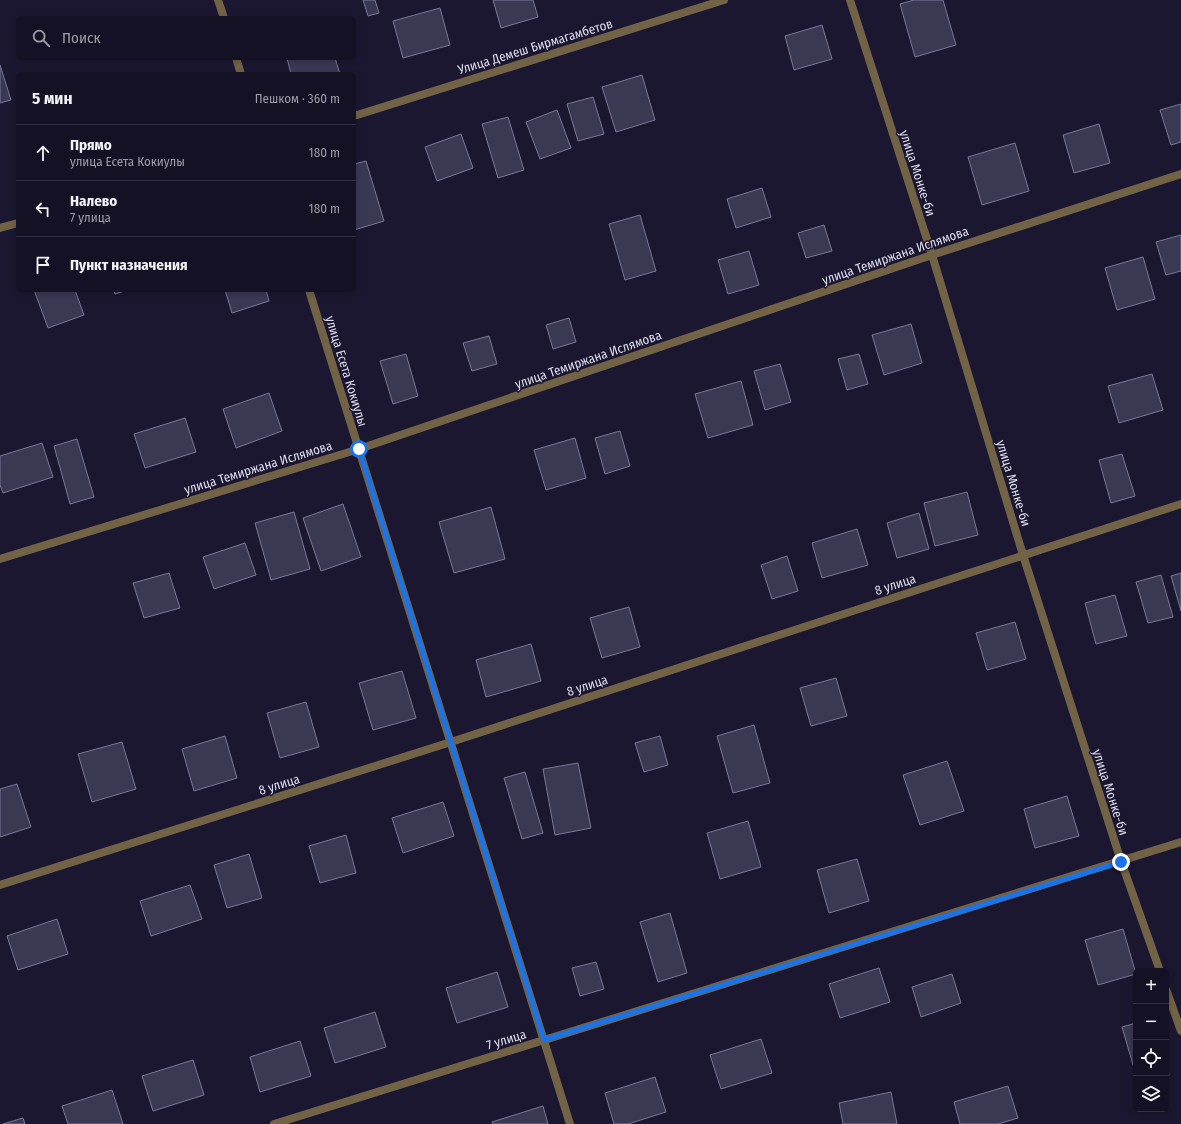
<!DOCTYPE html>
<html lang="ru">
<head>
<meta charset="utf-8">
<style>
	body { margin:0; font-family:"Fira Sans Condensed",sans-serif; background:#1d1a2c; color:#f1f3f6 }
	.controls { position:absolute; right:12px; bottom:12px; display:grid; overflow:hidden; border-radius:6px; box-shadow:0 2px 6px #0003 }
	.controls button { width:36px; height:36px; display:grid; place-items:center; padding:0; border:0; border-bottom:1px solid #333141; background:#141124; color:#f1f3f6; font:20px sans-serif }
	.stop { position:absolute; width:12px; height:12px; margin:-9px; border:3px solid #1a73e8; border-radius:50%; background:#fff }
	.stop.end { background:#1a73e8; border-color:#fff; box-shadow:0 1px 4px #0008 }
	.list { margin:0; padding:0; list-style:none }
	h2 { display:flex; justify-content:space-between; align-items:center; height:52px; margin:0; padding:0 16px; font-size:17px }
	h2 small { font-size:13px; font-weight:400; color:#9d9da6 }
	.list li { display:grid; grid-template-columns:26px 1fr auto; gap:12px; align-items:center; box-sizing:border-box; height:56px; padding:0 16px; border-top:1px solid #333141 }
	.list b { display:block; font-size:15px; white-space:nowrap }
	.list p { margin:0; font-size:13px; white-space:nowrap; color:#9d9da6 }
	.list em { font-size:13px; font-style:normal; color:#9d9da6 }
	.icon { flex:none; width:22px; height:22px; fill:none; stroke:currentColor; stroke-width:2; stroke-linecap:round; stroke-linejoin:round }
	.map { position:relative; flex:none; width:1181px; height:1124px; overflow:hidden }
	.search { position:absolute; background:#141124; box-shadow:0 2px 6px #0003; left:16px; top:16px; width:340px; height:44px; display:flex; align-items:center; gap:10px; box-sizing:border-box; padding:0 14px; border-radius:6px; color:#9d9da6; font-size:15px }
	.panel { position:absolute; background:#141124; box-shadow:0 2px 6px #0003; left:16px; top:72px; width:340px; height:220px; border-radius:6px }
	.map>svg:first-child { display:block }
</style>
</head>
<body>
<div class="map">
<svg width="1181" height="1124" viewBox="0 0 1181 1124">
	<rect width="100%" height="100%" fill="#1b1730"/>
	<path fill="#3b3854" stroke="#7a7897" d="M363,0h12l4,13 -11,3z
		M493,0h40l5,17 -37,11z
		M914,0h29l13,45 -41,12 -15,-53z
		M440,8l10,37 -47,13 -10,-37z
		M822,25l10,34 -38,11 -9,-34z
		M287,58h48l5,16h-49z
		M0,65l11,35 -11,3z
		M642,75l13,45 -39,12 -14,-45z
		M593,97l11,37 -26,7 -11,-37z
		M1181,104v38l-10,3 -11,-35z
		M557,110l14,38 -31,11 -14,-37z
		M508,117l16,53 -26,8 -16,-54z
		M1099,124l11,39 -36,10 -11,-38z
		M461,134l12,34 -36,13 -12,-34z
		M1015,143l14,48 -47,14 -14,-48z
		M366,161l18,60 -30,9v-66z
		M762,188l9,29 -35,11 -9,-29z
		M640,215l16,56 -31,9 -16,-56z
		M824,225l8,26 -26,7 -8,-25z
		M1181,235v36l-15,4 -10,-33z
		M749,251l10,34 -31,9 -10,-34z
		M1143,257l12,42 -38,11 -12,-42z
		M34,290h41l9,25 -36,13z
		M114,290h14l-13,4z
		M225,290h41l3,11 -37,12z
		M569,318l7,24 -23,7 -7,-24z
		M911,324l11,39 -38,12 -12,-40z
		M489,336l8,28 -25,7 -9,-28z
		M406,354l12,42 -25,8 -13,-43z
		M859,354l9,30 -21,6 -9,-31z
		M780,364l11,38 -26,8 -11,-39z
		M1152,374l11,36 -44,13 -11,-37z
		M741,381l12,44 -45,13 -13,-44z
		M269,393l13,38 -46,17 -13,-39z
		M185,418l11,34 -51,16 -11,-34z
		M620,431l10,35 -25,8 -10,-36z
		M575,438l11,40 -40,12 -12,-40z
		M77,439l17,58 -24,7 -16,-58z
		M42,443l11,34 -50,16 -3,-8v-29z
		M1122,454l13,42 -24,7 -12,-43z
		M967,492l11,43 -43,11 -11,-43z
		M343,504l18,53 -40,14 -18,-53z
		M491,507l14,52 -51,14 -15,-51z
		M294,512l16,57 -39,11 -16,-57z
		M919,513l10,36 -32,9 -10,-35z
		M857,529l11,36 -46,13 -10,-35z
		M245,543l11,32 -42,14 -11,-32z
		M787,556l11,35 -26,8 -11,-34z
		M169,573l11,35 -36,10 -11,-35z
		M1181,573v38l-10,-35z
		M1161,575l12,42 -25,6 -12,-41z
		M1115,595l12,41 -31,8 -11,-41z
		M629,607l11,40 -38,11 -12,-40z
		M1015,622l11,37 -39,11 -11,-37z
		M531,644l10,37 -55,16 -10,-37z
		M402,671l14,47 -43,12 -14,-47z
		M836,678l11,38 -36,10 -11,-38z
		M306,702l13,45 -39,11 -13,-45z
		M754,725l16,58 -37,10 -16,-57z
		M225,736l12,42 -43,13 -12,-42z
		M660,736l8,29 -24,7 -9,-29z
		M122,742l14,47 -44,13 -14,-48z
		M947,761l17,50 -44,14 -17,-50z
		M578,763l13,65 -36,7 -12,-66z
		M525,772l18,61 -21,6 -18,-61z
		M17,784l14,43 -31,10v-48z
		M1067,796l12,40 -44,12 -11,-39z
		M443,802l11,34 -51,17 -11,-35z
		M748,821l13,46 -41,12 -13,-46z
		M346,835l10,38 -36,10 -11,-37z
		M249,854l13,44 -35,10 -13,-43z
		M857,859l12,42 -40,12 -12,-43z
		M190,885l12,34 -51,17 -11,-35z
		M670,913l17,60 -29,9 -18,-60z
		M57,919l11,35 -50,16 -11,-34z
		M1123,929l13,45 -38,11 -13,-45z
		M596,962l8,27 -24,7 -8,-28z
		M879,968l11,34 -50,16 -11,-34z
		M497,972l11,35 -51,16 -11,-35z
		M952,974l9,29 -40,14 -9,-30z
		M375,1012l11,35 -51,16 -11,-35z
		M1136,1023v52l-14,-48z
		M761,1039l11,34 -51,16 -11,-34z
		M300,1041l11,35 -51,16 -10,-35z
		M193,1060l11,35 -51,16 -11,-35z
		M1166,1063l3,12 -3,1z
		M655,1077l11,35 -38,12h-14l-9,-31z
		M1008,1086l10,32 -20,6h-38l-6,-22z
		M112,1090l11,34h-55l-6,-18z
		M891,1092l6,32h-54l-4,-21z
		M543,1106l5,18h-55l-1,-2z
		M23,1118l2,6h-22z"/>
	<g fill="none" stroke-linecap="round" stroke-linejoin="round">
		<path stroke="#726347" stroke-width="8" d="M218,0l6,18
			M850,0l82,255 91,300 98,306 39,110
			M236,58l5,16
			M354,116l370,-116
			M0,228l18,-5
			M309,290l261,834
			M0,559l359,-110 573,-194 249,-81
			M0,885l451,-143 730,-238
			M1166,989l15,42
			M274,1124l907,-282"/>
	</g>
	<g fill="none" stroke-linecap="round" stroke-linejoin="round">
		<path stroke="#1a73e8" stroke-width="5" d="M359,449l185,591 577,-178"/>
	</g>
	<g text-anchor="middle" stroke-width="3" stroke-linejoin="round" paint-order="stroke">
		<g font-size="13" fill="#dedeef" stroke="#1b1730">
			<text transform="translate(535 46) rotate(-17)" y="5">Улица Демеш Бирмагамбетов</text>
			<text transform="translate(918 173) rotate(72)" y="5">улица Монке-би</text>
			<text transform="translate(895 255) rotate(-19)" y="5">улица Темиржана Ислямова</text>
			<text transform="translate(588 359) rotate(-19)" y="5">улица Темиржана Ислямова</text>
			<text transform="translate(347 371) rotate(73)" y="5">улица Есета Кокиулы</text>
			<text transform="translate(258 467) rotate(-17)" y="5">улица Темиржана Ислямова</text>
			<text transform="translate(1014 483) rotate(73)" y="5">улица Монке-би</text>
			<text transform="translate(895 584) rotate(-18)" y="5">8 улица</text>
			<text transform="translate(587 685) rotate(-18)" y="5">8 улица</text>
			<text transform="translate(279 784) rotate(-17)" y="5">8 улица</text>
			<text transform="translate(1111 792) rotate(72)" y="5">улица Монке-би</text>
			<text transform="translate(506 1039) rotate(-17)" y="5">7 улица</text>
		</g>
	</g>
</svg>
<div class="controls">
<button>+</button>
<button>−</button>
<button><svg class="icon" aria-label="locate" viewBox="0 0 24 24"><circle cx="12" cy="12" r="6"/><path d="M12 2v4M12 18v4M2 12h4M18 12h4"/></svg></button>
<button><svg class="icon" aria-label="layers" viewBox="0 0 24 24"><path d="M12 4l9 5-9 5-9-5zM3 14l9 5 9-5"/></svg></button>
</div>
<div class="stop" style="left:359px;top:449px"></div>
<div class="stop end" style="left:1121px;top:862px"></div>
<div class="search"><svg class="icon" aria-label="search" viewBox="0 0 24 24"><circle cx="10" cy="10" r="6"/><path d="M15 15l6 6"/></svg>Поиск</div>
<section class="panel">
<h2>5 мин<small>Пешком · 360 m</small></h2>
<ul class="list">
<li><svg class="icon" aria-label="ahead" viewBox="0 0 24 24"><path d="M12 20V5M6 11l6-6 6 6"/></svg><div><b>Прямо</b><p>улица Есета Кокиулы</p></div><em>180 m</em></li>
<li><svg class="icon" aria-label="left" viewBox="0 0 24 24"><path d="M17 20v-9H6M10 6l-5 5 5 5"/></svg><div><b>Налево</b><p>7 улица</p></div><em>180 m</em></li>
<li><svg class="icon" aria-label="arrive" viewBox="0 0 24 24"><path d="M6 21V4h12l-3 4 3 4H6"/></svg><div><b>Пункт назначения</b></div></li>
</ul>
</section>
</div>
</body>
</html>
